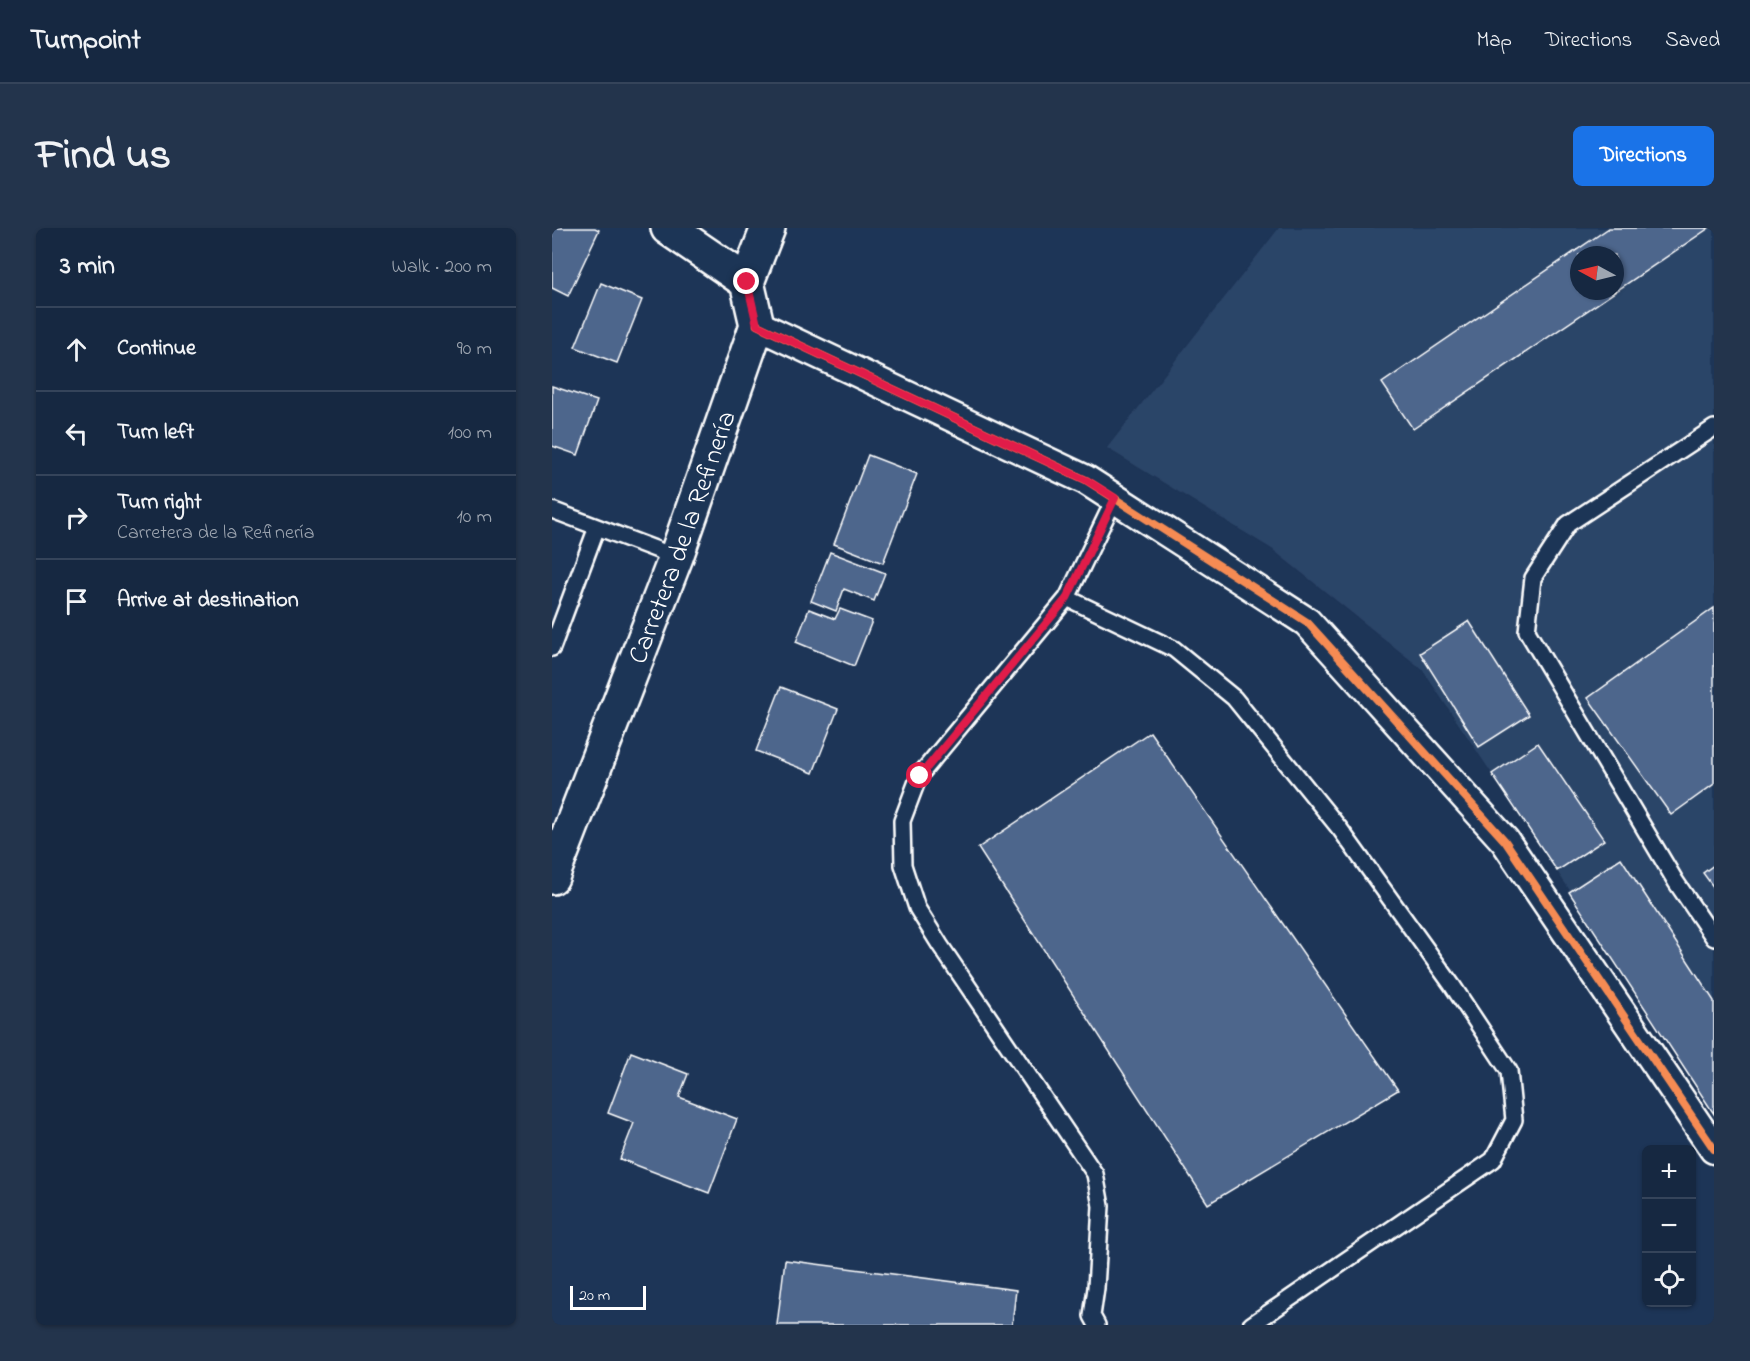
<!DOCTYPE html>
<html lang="en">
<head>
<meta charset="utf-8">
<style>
	body { margin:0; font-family:"Indie Flower",sans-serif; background:#23344c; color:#f1f3f6 }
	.controls { position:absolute; right:18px; bottom:18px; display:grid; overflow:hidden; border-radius:9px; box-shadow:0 2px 4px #0004 }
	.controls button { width:54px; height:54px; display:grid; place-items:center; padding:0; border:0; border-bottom:2px solid #35445a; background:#162841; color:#f1f3f6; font:30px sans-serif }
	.compass { position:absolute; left:1018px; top:18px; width:54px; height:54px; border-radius:50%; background:#162841; box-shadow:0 2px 4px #0004; rotate:277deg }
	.scale { position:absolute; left:18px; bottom:15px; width:76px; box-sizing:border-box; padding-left:6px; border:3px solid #fff; border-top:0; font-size:16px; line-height:21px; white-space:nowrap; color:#fff; -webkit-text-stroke:4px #1d3557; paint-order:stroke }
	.stop { position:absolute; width:18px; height:18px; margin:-14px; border:4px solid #e11d48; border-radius:50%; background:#fff }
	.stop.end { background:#e11d48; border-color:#fff; box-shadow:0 2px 6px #0008 }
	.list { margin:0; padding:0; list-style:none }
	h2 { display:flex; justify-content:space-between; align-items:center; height:78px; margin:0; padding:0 24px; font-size:26px }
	h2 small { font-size:20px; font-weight:400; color:#9ea6b1 }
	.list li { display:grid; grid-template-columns:39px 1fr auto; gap:18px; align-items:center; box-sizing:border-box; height:84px; padding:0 24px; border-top:2px solid #35445a }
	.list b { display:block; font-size:22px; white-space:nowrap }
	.list p { margin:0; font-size:20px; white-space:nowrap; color:#9ea6b1 }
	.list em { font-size:20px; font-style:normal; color:#9ea6b1 }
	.icon { flex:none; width:33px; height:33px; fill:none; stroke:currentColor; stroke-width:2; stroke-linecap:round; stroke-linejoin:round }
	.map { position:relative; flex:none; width:1162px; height:1097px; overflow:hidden; border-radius:9px }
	header { display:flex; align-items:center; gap:36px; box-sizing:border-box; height:84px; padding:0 30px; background:#162841; border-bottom:2px solid #35445a }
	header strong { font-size:28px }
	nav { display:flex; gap:33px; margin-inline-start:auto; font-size:21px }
	.intro { display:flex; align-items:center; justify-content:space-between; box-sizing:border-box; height:144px; padding:0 36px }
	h1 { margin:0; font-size:42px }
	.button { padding:15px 27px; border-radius:9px; background:#1a73e8; color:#fff; font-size:21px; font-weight:700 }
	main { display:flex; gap:36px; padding:0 36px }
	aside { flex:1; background:#162841; border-radius:9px; box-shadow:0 2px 4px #0004 }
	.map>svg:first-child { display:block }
</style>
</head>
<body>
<header>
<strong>Turnpoint</strong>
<nav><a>Map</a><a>Directions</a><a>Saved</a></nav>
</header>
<div class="intro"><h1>Find us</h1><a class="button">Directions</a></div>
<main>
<aside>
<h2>3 min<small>Walk · 200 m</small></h2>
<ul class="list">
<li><svg class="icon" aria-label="ahead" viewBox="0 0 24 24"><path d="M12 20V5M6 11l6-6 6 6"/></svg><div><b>Continue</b></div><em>90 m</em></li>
<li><svg class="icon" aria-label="left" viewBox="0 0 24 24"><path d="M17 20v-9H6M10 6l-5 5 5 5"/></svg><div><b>Turn left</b></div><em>100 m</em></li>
<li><svg class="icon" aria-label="right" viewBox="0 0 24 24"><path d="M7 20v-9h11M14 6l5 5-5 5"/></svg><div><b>Turn right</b><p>Carretera de la Refinería</p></div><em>10 m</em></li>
<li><svg class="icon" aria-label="arrive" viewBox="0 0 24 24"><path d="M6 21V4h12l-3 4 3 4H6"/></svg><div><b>Arrive at destination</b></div></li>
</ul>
</aside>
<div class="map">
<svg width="1162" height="1097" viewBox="0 0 1162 1097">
	<rect width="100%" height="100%" fill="#1d3557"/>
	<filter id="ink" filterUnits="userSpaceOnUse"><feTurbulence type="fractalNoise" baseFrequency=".0167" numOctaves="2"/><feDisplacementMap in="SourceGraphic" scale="12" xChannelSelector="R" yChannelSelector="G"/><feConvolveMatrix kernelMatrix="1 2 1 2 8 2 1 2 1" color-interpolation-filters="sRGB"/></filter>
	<g filter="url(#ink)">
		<path fill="#2c4467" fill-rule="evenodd" d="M727,0h435v878l-292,-437 -150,-120 -165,-101zM1027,27h36v36h-36z"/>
		<path fill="#4e668c" stroke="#fff" stroke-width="1.5" fill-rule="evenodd" d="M0,0h43l4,2 -31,66 -16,-8z
			M1057,0h100l-296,201 -31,-46zM1027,27h36v36h-36z
			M49,55l41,17 -25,63 -42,-16z
			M0,158l45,15 -19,54 -26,-9z
			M316,227l49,19 -34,89 -49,-19z
			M278,324l55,21 -11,28 -30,-12 -8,22 -25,-10z
			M1162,380v176l-43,31 -83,-117z
			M257,381l26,10 5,-10 32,12 -18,45 -58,-24z
			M917,393l60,94 -50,32 -59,-94z
			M229,459l57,22 -25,64 -57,-22z
			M598,504l248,358 -190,114 -230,-356z
			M986,515l66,97 -47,31 -65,-97z
			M1069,630l93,143v113l-145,-222z
			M1162,637v23l-11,-15z
			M79,824l57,22 -9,23 58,22 -28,74 -89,-34 14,-36 -26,-10z
			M233,1032l231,30 -4,35h-235z"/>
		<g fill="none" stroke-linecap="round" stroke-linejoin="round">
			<g stroke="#fff" stroke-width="20">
				<path id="lane" d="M1162,200l-146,96 -35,54 -6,53 149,251 38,56
					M0,282l124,47
					M515,370l107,51 60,49 106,131 112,156 57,86 5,49 -21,40 -242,165
					M0,420l45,-121
					M545,1097l-5,-9 4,-28 5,-82 -6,-32 -155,-229 -23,-37 -14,-43 -1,-44 17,-45 148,-178 48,-100"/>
			</g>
			<g stroke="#fff" stroke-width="33">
				<path id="street" d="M205,97l329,155 221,142 198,219 209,308"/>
			</g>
			<g stroke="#fff" stroke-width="38">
				<g id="primary">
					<path d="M195,54l21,-54"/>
					<path id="s1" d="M0,649l124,-320 81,-232 -10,-43 -79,-54"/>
				</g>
			</g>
			<use href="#lane" stroke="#1d3557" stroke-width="15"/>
			<use href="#street" stroke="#1d3557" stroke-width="28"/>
			<use href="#primary" stroke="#1d3557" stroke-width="33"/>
			<g stroke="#1d3557" stroke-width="11">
				<path id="cycleway" d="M205,97l329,155 221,142 198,219 209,308"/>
			</g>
			<use href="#cycleway" stroke="#f68b52" stroke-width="8"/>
		</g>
	</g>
	<g fill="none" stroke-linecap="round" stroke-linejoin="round" filter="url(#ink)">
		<path stroke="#e11d48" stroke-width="8" d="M195,54l10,43 329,155 29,18 -48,100 -147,178"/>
	</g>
	<g text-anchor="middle" stroke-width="4.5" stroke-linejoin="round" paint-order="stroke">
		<g font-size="27" fill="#fff" stroke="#1d3557">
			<text dy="9" stroke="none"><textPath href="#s1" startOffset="364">Carretera de la Refinería</textPath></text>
		</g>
	</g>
</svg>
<div class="controls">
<button>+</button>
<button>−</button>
<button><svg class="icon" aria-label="locate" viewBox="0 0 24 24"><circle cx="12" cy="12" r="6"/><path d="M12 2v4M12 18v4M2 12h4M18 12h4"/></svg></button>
</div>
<svg class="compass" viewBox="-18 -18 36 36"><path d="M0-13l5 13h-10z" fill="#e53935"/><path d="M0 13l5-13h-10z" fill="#9ea6b1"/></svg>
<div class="scale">20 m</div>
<div class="stop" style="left:368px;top:548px"></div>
<div class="stop end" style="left:195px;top:54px"></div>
</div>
</main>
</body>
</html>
